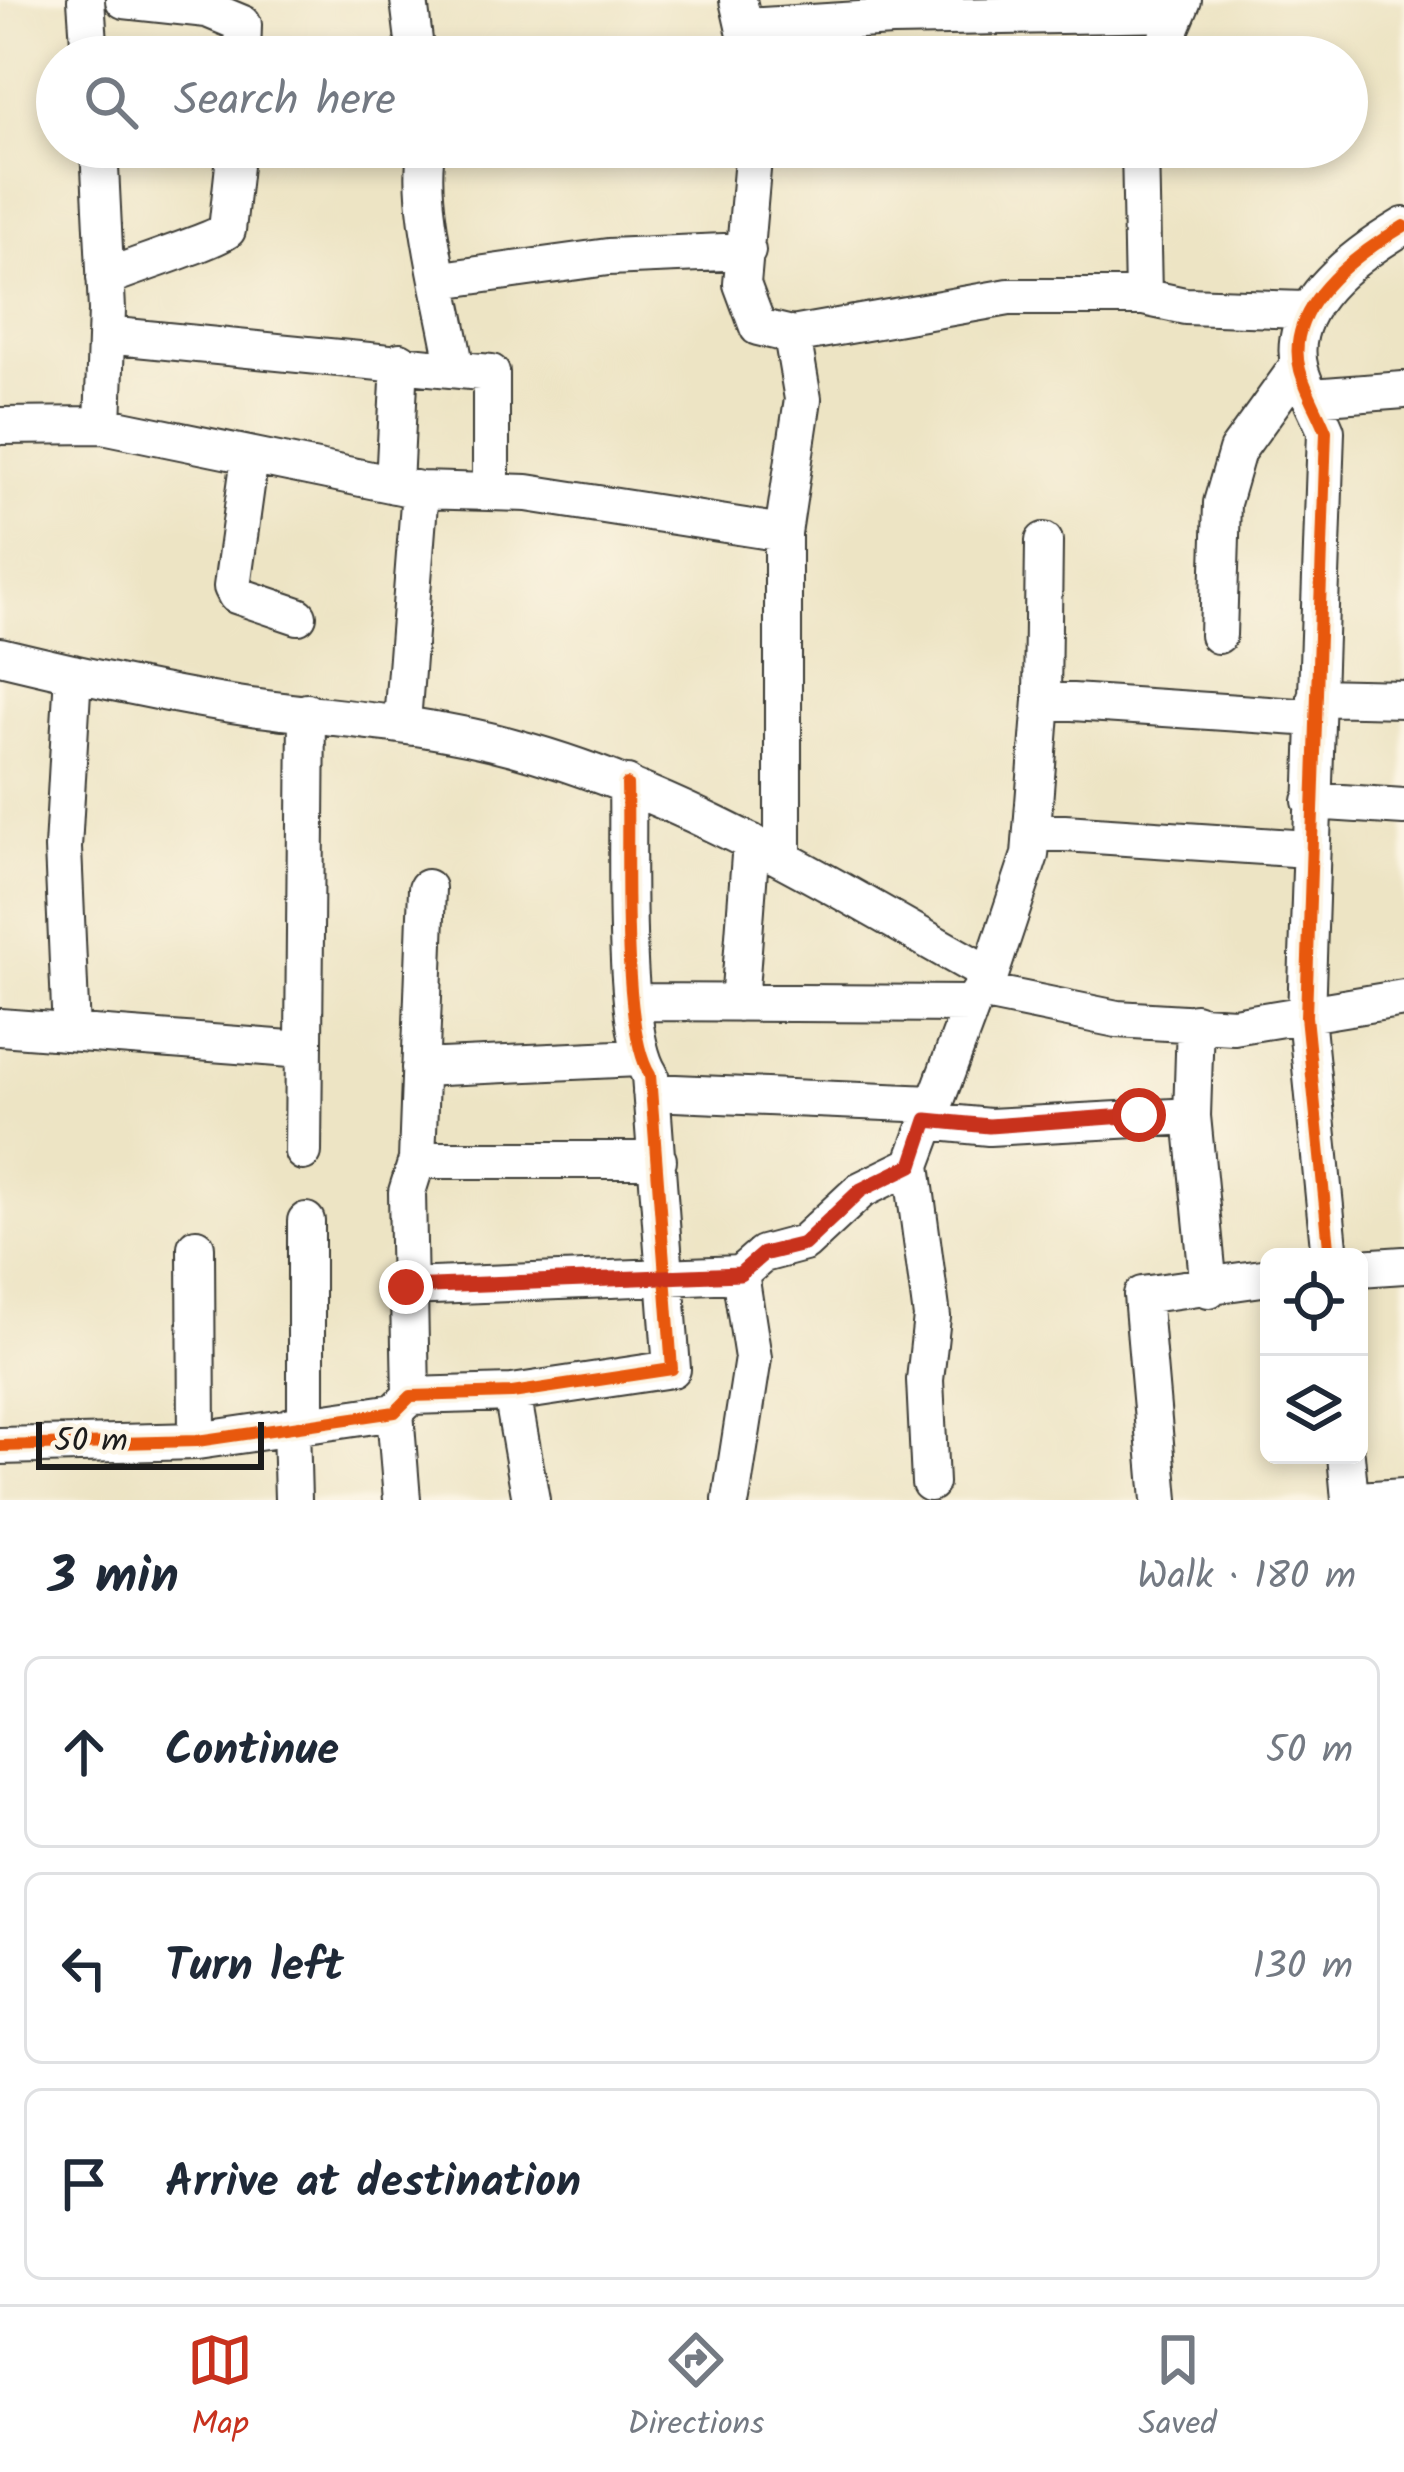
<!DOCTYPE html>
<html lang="en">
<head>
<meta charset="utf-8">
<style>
	body { margin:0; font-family:Kalam,sans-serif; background:#f6f6f7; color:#1f2937 }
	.controls { position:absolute; right:36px; bottom:36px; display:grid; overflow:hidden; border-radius:18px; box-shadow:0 6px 18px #0003 }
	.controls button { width:108px; height:108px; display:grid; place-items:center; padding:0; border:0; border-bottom:3px solid #e0e1e3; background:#fff; color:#1f2937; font:60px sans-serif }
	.scale { position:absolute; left:36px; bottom:30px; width:228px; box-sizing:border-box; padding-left:12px; border:6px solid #1c1c1c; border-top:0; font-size:33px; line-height:42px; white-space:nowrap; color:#1c1c1c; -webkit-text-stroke:9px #fcf5e5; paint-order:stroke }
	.stop { position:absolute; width:36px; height:36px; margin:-27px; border:9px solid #c8321e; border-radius:50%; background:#fff }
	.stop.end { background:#c8321e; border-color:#fff; box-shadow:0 3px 12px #0008 }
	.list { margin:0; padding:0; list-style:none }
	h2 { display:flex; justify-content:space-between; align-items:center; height:156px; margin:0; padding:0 48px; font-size:51px }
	h2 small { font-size:39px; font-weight:400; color:#747a83 }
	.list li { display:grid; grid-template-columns:78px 1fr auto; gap:36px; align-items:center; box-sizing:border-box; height:192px; margin:0 24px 24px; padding:0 24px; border:3px solid #e0e1e3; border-radius:18px }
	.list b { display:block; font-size:45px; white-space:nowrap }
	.list em { font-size:39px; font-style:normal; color:#747a83 }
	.icon { flex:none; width:66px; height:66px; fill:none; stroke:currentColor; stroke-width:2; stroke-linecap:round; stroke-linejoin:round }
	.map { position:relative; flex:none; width:1404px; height:1500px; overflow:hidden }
	.search { position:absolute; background:#fff; box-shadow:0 6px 18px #0003; left:36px; right:36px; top:36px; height:132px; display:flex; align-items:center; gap:30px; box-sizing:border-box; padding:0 42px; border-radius:66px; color:#747a83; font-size:45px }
	.sheet { height:804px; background:#fff }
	nav { display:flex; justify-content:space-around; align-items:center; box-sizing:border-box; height:168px; border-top:3px solid #e0e1e3; background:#fff; font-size:33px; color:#747a83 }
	nav a { display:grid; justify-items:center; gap:6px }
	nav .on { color:#c8321e }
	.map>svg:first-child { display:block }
</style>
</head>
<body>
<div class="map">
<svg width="1404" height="1500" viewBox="0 0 1404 1500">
	<rect width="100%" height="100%" fill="#fcf5e5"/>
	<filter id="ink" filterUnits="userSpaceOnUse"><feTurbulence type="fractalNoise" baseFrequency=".00833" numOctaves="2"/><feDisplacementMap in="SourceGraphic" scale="24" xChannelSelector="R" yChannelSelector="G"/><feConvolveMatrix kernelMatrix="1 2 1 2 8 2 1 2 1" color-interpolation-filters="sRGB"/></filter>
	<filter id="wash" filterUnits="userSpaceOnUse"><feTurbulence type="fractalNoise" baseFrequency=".004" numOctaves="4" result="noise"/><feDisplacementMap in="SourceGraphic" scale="48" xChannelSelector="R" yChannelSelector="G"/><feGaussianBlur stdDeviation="2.7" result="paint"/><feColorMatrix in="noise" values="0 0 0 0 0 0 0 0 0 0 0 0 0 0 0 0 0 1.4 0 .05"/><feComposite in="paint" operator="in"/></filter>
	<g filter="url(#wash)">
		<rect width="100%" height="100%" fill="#ede4c4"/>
	</g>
	<g filter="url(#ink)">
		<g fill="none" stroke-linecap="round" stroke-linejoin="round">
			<g stroke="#3b3a35" stroke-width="40">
				<path id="minor" d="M86,0l4,57
					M124,0l83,9 36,15 -1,33
					M409,0l7,57
					M738,0l13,57
					M745,27l147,-9 285,-5
					M1159,57l24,-57
					M99,147l8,163 -4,115
					M427,147c-12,55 19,160 28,219
					M754,147l-12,137 16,43 34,8
					M1140,147l3,150
					M105,278c23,-10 111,-38 122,-48l9,-83
					M442,280l166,-23 139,-6
					M106,335l385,38v118
					M1312,397l92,-7
					M0,426l103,-1 317,65 107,3 256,40
					M250,457l-18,130 4,8 62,21
					M394,485l6,-124
					M1218,635l4,-132 15,-52 62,-86
					M0,656c83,20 166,39 251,51 89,12 175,16 262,40 171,46 323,142 477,228
					M1316,697l88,2
					M1042,700l2,-159
					M402,722l18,-232
					M1311,801l93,6
					M1034,831l274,18
					M783,859v-326l20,-134 -11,-64 217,-38h134l42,9 120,4
					M980,991l137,28 117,7 170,-28
					M633,1002l339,2
					M739,1003l12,-161
					M0,1027l303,23
					M71,1032l-8,-184 10,-175
					M420,1068l219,-10
					M651,1092l282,12
					M1192,1116l3,-94
					M927,1121l62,6 203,-11 17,173
					M303,1152l4,-440
					M417,1160h241
					M306,1221v201
					M196,1247l1,194
					M1330,1257l-24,-241 20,-585c-8,-20 -20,-40 -26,-61 -17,-64 57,-116 104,-144
					M1359,1268l45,-3
					M406,1287l334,-13 23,-20 41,-11 57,-53 51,-25
					M512,1393l19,107
					M411,1396l-4,-204 10,-32 10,-272
					M395,1412l7,88
					M291,1426l2,74
					M0,1446l197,-5 198,-29 16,-16 101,-3 160,-24 -22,-294c-30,-47 -21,-227 -23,-291
					M1346,1455l4,45
					M930,1483l-5,-103 7,-63 -20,-152 60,-161 18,-29 40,-120 12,-155 273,18
					M731,1500l22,-142 -13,-84
					M1160,1500l-18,-205 127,-18
					M1358,1500l46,-3"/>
			</g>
			<use href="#minor" stroke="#fff" stroke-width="36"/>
			<g stroke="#fcf5e5" stroke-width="20">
				<path id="cycleway" d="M1330,1257l-24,-241 20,-585c-8,-20 -20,-40 -26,-61 -17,-64 57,-116 104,-144
					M0,1446l197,-5 198,-29 16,-16 101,-3 160,-24 -22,-294c-30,-47 -21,-227 -23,-291"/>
			</g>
			<use href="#cycleway" stroke="#e8590c" stroke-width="12"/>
		</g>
	</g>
	<g fill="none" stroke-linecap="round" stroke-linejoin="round" filter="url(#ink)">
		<path stroke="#c8321e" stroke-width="15" d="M406,1287l334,-13 23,-20 41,-10 57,-54 51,-25 15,-45 62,6 150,-11"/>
	</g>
</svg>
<div class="controls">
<button><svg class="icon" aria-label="locate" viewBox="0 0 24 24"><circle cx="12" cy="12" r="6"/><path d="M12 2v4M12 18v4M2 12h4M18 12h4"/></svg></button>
<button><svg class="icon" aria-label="layers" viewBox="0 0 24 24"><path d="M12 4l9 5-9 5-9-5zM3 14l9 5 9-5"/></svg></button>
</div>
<div class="scale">50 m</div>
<div class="stop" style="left:1139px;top:1115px"></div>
<div class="stop end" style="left:406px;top:1287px"></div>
<div class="search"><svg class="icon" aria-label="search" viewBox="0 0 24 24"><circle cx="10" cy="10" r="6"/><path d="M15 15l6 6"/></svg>Search here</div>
</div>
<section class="sheet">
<h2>3 min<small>Walk · 180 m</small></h2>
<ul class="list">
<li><svg class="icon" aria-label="ahead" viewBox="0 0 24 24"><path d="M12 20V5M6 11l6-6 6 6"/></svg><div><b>Continue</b></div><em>50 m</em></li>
<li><svg class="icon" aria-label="left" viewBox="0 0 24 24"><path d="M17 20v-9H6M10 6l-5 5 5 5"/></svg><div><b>Turn left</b></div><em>130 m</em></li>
<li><svg class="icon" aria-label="arrive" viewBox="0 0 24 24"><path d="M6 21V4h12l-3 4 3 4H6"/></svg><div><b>Arrive at destination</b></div></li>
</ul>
</section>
<nav>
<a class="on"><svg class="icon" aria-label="map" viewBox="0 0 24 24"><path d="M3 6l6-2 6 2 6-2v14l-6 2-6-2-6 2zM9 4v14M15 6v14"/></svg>Map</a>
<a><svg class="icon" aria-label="directions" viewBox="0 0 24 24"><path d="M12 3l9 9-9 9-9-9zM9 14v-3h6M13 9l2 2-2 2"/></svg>Directions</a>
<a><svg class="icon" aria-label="saved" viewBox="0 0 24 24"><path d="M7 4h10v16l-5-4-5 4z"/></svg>Saved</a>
</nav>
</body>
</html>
